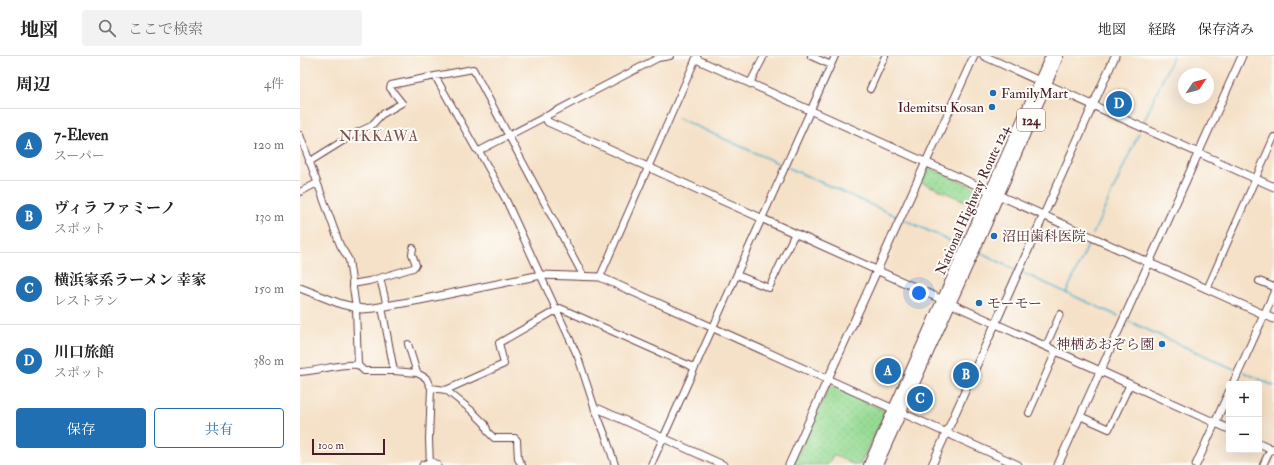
<!DOCTYPE html>
<html lang="ja">
<head>
<meta charset="utf-8">
<style>
	body { margin:0; font-family:"IM FELL Double Pica","Noto Serif JP",serif; background:#f2f2f2; color:#222 }
	.controls { position:absolute; right:12px; bottom:12px; display:grid; overflow:hidden; border-radius:4px; box-shadow:0 4px 16px #0002 }
	.controls button { width:36px; height:36px; display:grid; place-items:center; padding:0; border:0; border-bottom:1px solid #e0e0e0; background:#fff; color:#222; font:20px sans-serif }
	.compass { position:absolute; left:878px; top:12px; width:36px; height:36px; border-radius:50%; background:#fff; box-shadow:0 4px 16px #0002; rotate:55deg }
	.scale { position:absolute; left:12px; bottom:10px; width:73px; box-sizing:border-box; padding-left:4px; border:2px solid #4a1f2b; border-top:0; font-size:11px; line-height:14px; white-space:nowrap; color:#4a1f2b; -webkit-text-stroke:3px #fdfcf7; paint-order:stroke }
	.you { position:absolute; left:619px; top:237px; width:14px; height:14px; margin:-10px; border:3px solid #fff; border-radius:50%; background:#1a73e8; box-shadow:0 0 0 6px #1a73e833 }
	.badge { display:grid; place-items:center; width:26px; height:26px; border-radius:50%; background:#1f6fb2; color:#fff; font-size:13px; font-weight:700 }
	.pin { position:absolute; translate:-50% -50%; border:2px solid #fff; box-shadow:0 1px 4px #0006 }
	.list { margin:0; padding:0; list-style:none }
	h2 { display:flex; justify-content:space-between; align-items:center; height:52px; margin:0; padding:0 16px; font-size:17px }
	h2 small { font-size:13px; font-weight:400; color:#767676 }
	.list li { display:grid; grid-template-columns:26px 1fr auto; gap:12px; align-items:center; box-sizing:border-box; height:72px; padding:0 16px; border-top:1px solid #e0e0e0 }
	.list b { display:block; font-size:15px; white-space:nowrap }
	.list p { margin:0; font-size:13px; white-space:nowrap; color:#767676 }
	.list em { font-size:13px; font-style:normal; color:#767676 }
	.actions { display:flex; gap:8px; padding:12px 16px }
	.actions a { flex:1; padding:9px 0; border:1px solid #1f6fb2; border-radius:4px; text-align:center; font-size:14px; color:#1f6fb2 }
	.actions .main { background:#1f6fb2; color:#fff }
	.icon { flex:none; width:22px; height:22px; fill:none; stroke:currentColor; stroke-width:2; stroke-linecap:round; stroke-linejoin:round }
	.map { position:relative; flex:none; width:974px; height:409px; overflow:hidden }
	header { display:flex; align-items:center; gap:24px; box-sizing:border-box; height:56px; padding:0 20px; background:#fff; border-bottom:1px solid #e0e0e0 }
	header strong { font-size:19px }
	nav { display:flex; gap:22px; margin-inline-start:auto; font-size:14px }
	.search { width:280px; height:36px; background:#f2f2f2; display:flex; align-items:center; gap:10px; box-sizing:border-box; padding:0 14px; border-radius:4px; color:#767676; font-size:15px }
	main { display:flex }
	aside { flex:1; background:#fff }
	.map>svg:first-child { display:block }
</style>
</head>
<body>
<header>
<strong>地図</strong>
<div class="search"><svg class="icon" aria-label="search" viewBox="0 0 24 24"><circle cx="10" cy="10" r="6"/><path d="M15 15l6 6"/></svg>ここで検索</div>
<nav><a>地図</a><a>経路</a><a>保存済み</a></nav>
</header>
<main>
<aside>
<h2>周辺<small>4件</small></h2>
<ul class="list">
<li><span class="badge">A</span><div><b>7-Eleven</b><p>スーパー</p></div><em>120 m</em></li>
<li><span class="badge">B</span><div><b>ヴィラ ファミーノ</b><p>スポット</p></div><em>130 m</em></li>
<li><span class="badge">C</span><div><b>横浜家系ラーメン 幸家</b><p>レストラン</p></div><em>150 m</em></li>
<li><span class="badge">D</span><div><b>川口旅館</b><p>スポット</p></div><em>380 m</em></li>
</ul>
<div class="actions"><a class="main">保存</a><a>共有</a></div>
</aside>
<div class="map">
<svg width="974" height="409" viewBox="0 0 974 409">
	<defs>
		<pattern id="grass-dots" width="8" height="8" patternUnits="userSpaceOnUse"><rect width="8" height="8" fill="#97db94"/><path d="M2 2h.1M6 6h.1" fill="none" stroke="#84bc80" stroke-width="1.8" stroke-linecap="round"/></pattern>
	</defs>
	<rect width="100%" height="100%" fill="#fdfcf7"/>
	<filter id="ink" filterUnits="userSpaceOnUse"><feTurbulence type="fractalNoise" baseFrequency=".025" numOctaves="2"/><feDisplacementMap in="SourceGraphic" scale="8" xChannelSelector="R" yChannelSelector="G"/><feConvolveMatrix kernelMatrix="1 2 1 2 8 2 1 2 1" color-interpolation-filters="sRGB"/></filter>
	<filter id="wash" filterUnits="userSpaceOnUse"><feTurbulence type="fractalNoise" baseFrequency=".012" numOctaves="4" result="noise"/><feDisplacementMap in="SourceGraphic" scale="16" xChannelSelector="R" yChannelSelector="G"/><feGaussianBlur stdDeviation="0.9" result="paint"/><feColorMatrix in="noise" values="0 0 0 0 0 0 0 0 0 0 0 0 0 0 0 0 0 1.4 0 .05"/><feComposite in="paint" operator="in"/></filter>
	<g filter="url(#wash)">
		<rect width="100%" height="100%" fill="#f5e1c8"/>
		<path fill="url(#grass-dots)" stroke="#707d60" d="M628,111l58,25 -7,15 -58,-25z
			M530,329l56,26 -26,54h-5l-22,-10 -5,10h-33l-2,-1z"/>
		<g fill="none" stroke-linecap="round" stroke-linejoin="round">
			<path stroke="#4bafca" stroke-width="1.5" d="M378,62l104,47
				M844,65l29,-65
				M489,112l107,48
				M605,164l56,26
				M793,178l46,-101
				M682,197l33,17
				M723,217l95,43
				M766,237l24,-52
				M828,265l106,48
				M944,316l30,14"/>
		</g>
	</g>
	<g filter="url(#ink)">
		<g fill="none" stroke-linecap="round" stroke-linejoin="round">
			<g stroke="#643c43" stroke-width="8">
				<path id="minor" d="M511,0l20,9
					M450,27l14,-27
					M570,33l15,-33
					M0,79l40,110 9,15 7,48 2,57 6,6h30l23,2 9,5 5,10 -2,51 1,26
					M179,95l-3,-2 -41,-73 38,-7 111,208
					M9,106l45,-28 17,-8 10,-11 21,-12 -12,-15 1,-3 44,-9
					M0,136l17,-9
					M437,219l32,13 26,-55
					M300,221l97,-221
					M80,222l7,28
					M959,225l15,6
					M52,228l17,-3 44,-13 3,-3 -4,-11 1,-6
					M907,233l67,-152
					M82,251l12,64
					M108,288l9,29
					M746,290l14,-32
					M0,316c20,-1 39,-9 58,-7
					M131,332l15,2 58,-26 -5,-21 61,-35 135,60
					M146,334l25,20 14,14 3,8 6,6h21l2,2 1,19 4,6
					M729,357l27,-62
					M780,360l29,13 21,-45
					M315,409l-9,-28 -11,-28 -17,-52 -72,-157 -27,-49 179,-93 12,-2
					M351,409l184,-409
					M963,409l8,-17"/>
			</g>
			<g stroke="#643c43" stroke-width="9">
				<path id="tertiary" d="M684,0l290,131
					M396,3l578,260
					M245,61l3,5 681,307
					M0,232l41,16 21,5 12,-1 46,-8 121,-25 59,2 418,188
					M933,328l41,-91
					M295,353h4l124,56
					M959,387l15,7
					M123,409l8,-3 6,3
					M489,409l185,-409
					M632,409l183,-409
					M758,409l184,-409
					M896,409l33,-73"/>
			</g>
			<g stroke="#643c43" stroke-width="12">
				<path id="trunk" d="M569,409l182,-409
					M577,409l106,-234 75,-175"/>
			</g>
			<use href="#minor" stroke="#fff" stroke-width="6"/>
			<use href="#tertiary" stroke="#fff" stroke-width="7"/>
			<use href="#trunk" stroke="#fff" stroke-width="10"/>
		</g>
	</g>
	<g fill="#1f6fb2" stroke="#fdfcf7" stroke-width="1.5">
		<circle cx="693" cy="37" r="4"/>
		<circle cx="692" cy="51" r="4"/>
		<circle cx="694" cy="180" r="4"/>
		<circle cx="679" cy="247" r="4"/>
		<circle cx="862" cy="288" r="4"/>
	</g>
	<g text-anchor="middle" stroke-width="4" stroke-linejoin="round" paint-order="stroke">
		<rect fill="#fdfcf7" stroke="#806168" stroke-width="1" x="717" y="53" width="28" height="22" rx="3"/>
		<g font-size="13" font-weight="bold" fill="#4a1f2b">
			<text x="731" y="69">124</text>
		</g>
		<g font-size="14" fill="#4a1f2b" stroke="#fdfcf7" text-anchor="start">
			<text x="701" y="42">FamilyMart</text>
			<text x="684" y="56" text-anchor="end">Idemitsu Kosan</text>
			<text x="702" y="185">沼田歯科医院</text>
			<text x="687" y="252">モーモー</text>
			<text x="854" y="293" text-anchor="end">神栖あおぞら園</text>
		</g>
		<g font-size="14" fill="#4a1f2b" stroke="#fdfcf7">
			<text transform="translate(672 144) rotate(-66)" y="5">National Highway Route 124</text>
		</g>
		<g font-size="15" letter-spacing="1" fill="#7e514f" stroke="#fdfcf7">
			<text x="79" y="85">NIKKAWA</text>
		</g>
	</g>
</svg>
<div class="controls">
<button>+</button>
<button>−</button>
</div>
<svg class="compass" viewBox="-18 -18 36 36"><path d="M0-13l5 13h-10z" fill="#e53935"/><path d="M0 13l5-13h-10z" fill="#767676"/></svg>
<div class="scale">100 m</div>
<div class="you"></div>
<div class="pin badge" style="left:588px;top:315px">A</div>
<div class="pin badge" style="left:666px;top:319px">B</div>
<div class="pin badge" style="left:620px;top:343px">C</div>
<div class="pin badge" style="left:819px;top:48px">D</div>
</div>
</main>
</body>
</html>
